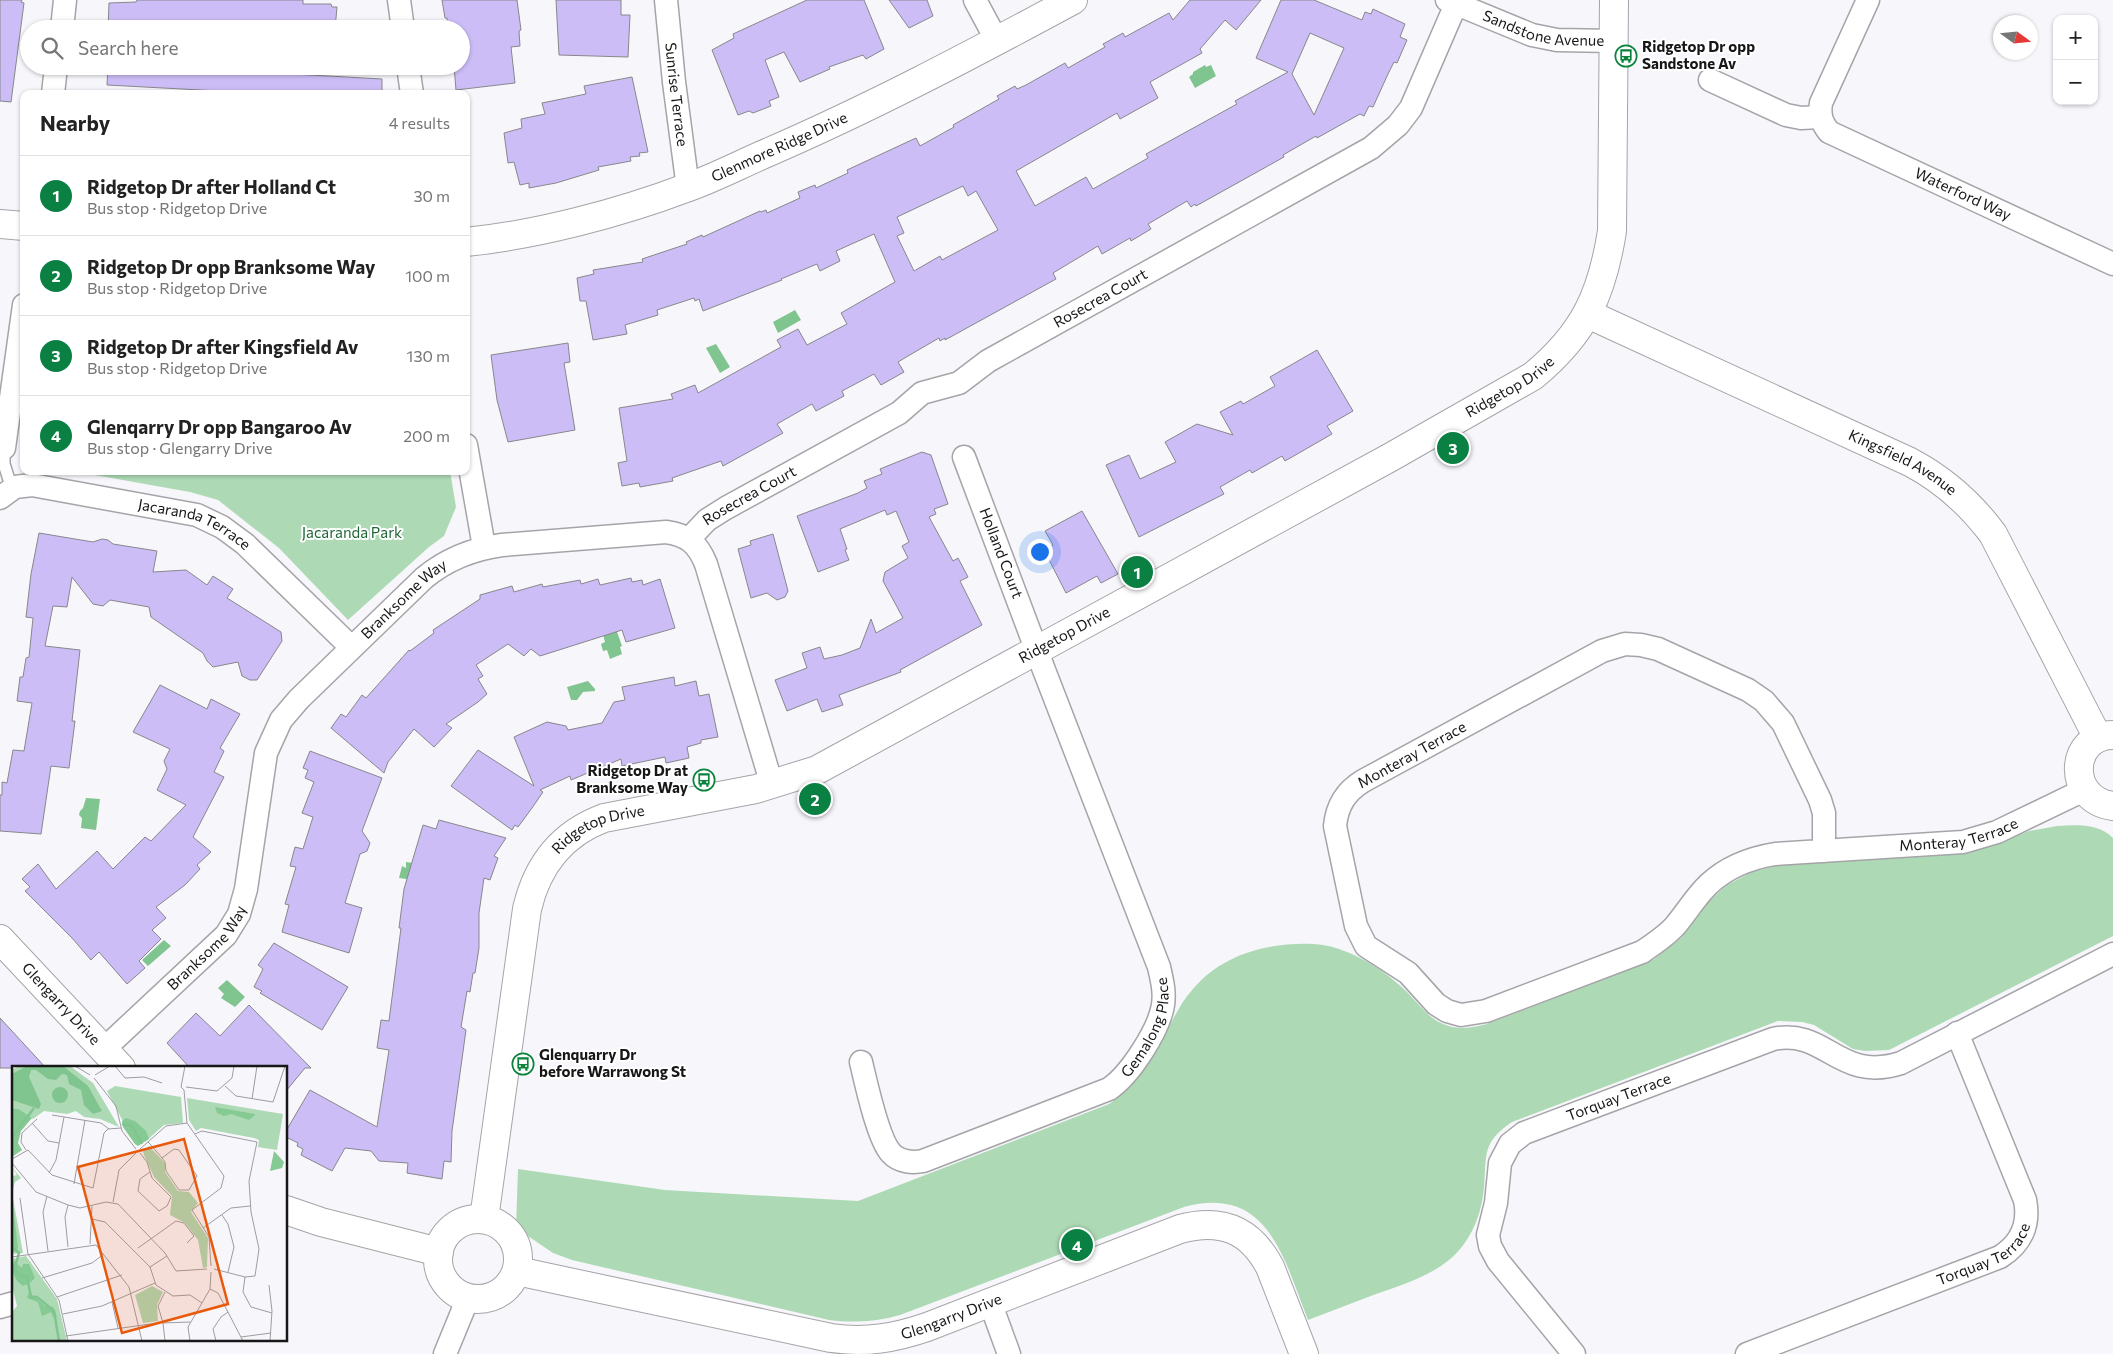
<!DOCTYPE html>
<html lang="en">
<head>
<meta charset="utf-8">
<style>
	body { margin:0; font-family:Commissioner,sans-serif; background:#f2f2f2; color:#222 }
	.controls { position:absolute; right:15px; top:15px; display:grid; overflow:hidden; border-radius:10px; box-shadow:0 1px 4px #0004 }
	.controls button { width:45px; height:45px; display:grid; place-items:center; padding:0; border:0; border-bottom:1px solid #e0e0e0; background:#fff; color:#222; font:25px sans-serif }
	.compass { position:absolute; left:1993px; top:15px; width:45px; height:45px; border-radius:50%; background:#fff; box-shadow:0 1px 4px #0004; rotate:105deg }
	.you { position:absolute; left:1039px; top:551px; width:18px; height:18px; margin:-12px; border:4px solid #fff; border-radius:50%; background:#1a73e8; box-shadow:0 0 0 8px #1a73e833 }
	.badge { display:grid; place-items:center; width:32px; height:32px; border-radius:50%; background:#0b8043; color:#fff; font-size:16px; font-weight:700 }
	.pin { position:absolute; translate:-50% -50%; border:2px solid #fff; box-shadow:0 1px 5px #0006 }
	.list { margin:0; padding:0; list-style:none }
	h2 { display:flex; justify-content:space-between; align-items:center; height:65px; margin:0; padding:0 20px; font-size:21px }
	h2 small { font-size:16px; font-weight:400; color:#767676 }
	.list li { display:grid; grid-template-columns:32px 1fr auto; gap:15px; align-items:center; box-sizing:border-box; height:80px; padding:0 20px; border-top:1px solid #e0e0e0 }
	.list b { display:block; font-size:19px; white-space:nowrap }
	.list p { margin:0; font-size:16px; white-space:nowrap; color:#767676 }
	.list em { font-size:16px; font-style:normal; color:#767676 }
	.icon { flex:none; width:28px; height:28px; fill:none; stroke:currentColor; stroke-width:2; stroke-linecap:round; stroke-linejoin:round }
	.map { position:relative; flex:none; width:2113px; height:1354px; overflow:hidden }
	.search { position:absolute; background:#fff; box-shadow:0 1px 4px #0004; left:20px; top:20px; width:450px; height:55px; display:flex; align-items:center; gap:12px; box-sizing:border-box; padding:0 18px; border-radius:28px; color:#767676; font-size:19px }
	.panel { position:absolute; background:#fff; box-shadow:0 1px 4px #0004; left:20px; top:90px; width:450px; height:385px; border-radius:10px }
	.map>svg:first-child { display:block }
</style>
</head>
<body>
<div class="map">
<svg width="2113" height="1354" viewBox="0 0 2113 1354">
	<rect width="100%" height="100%" fill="#f7f6fb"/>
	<path fill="#addab5" d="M72,471h378l6,36 -12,29 -15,11 -81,73 -69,-72 -61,-48 -28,-8z
		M2057,826c20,-1 41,-3 56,12v98l-224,114 -24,1 -12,-2 -39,-24 -12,-3 -24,-1 -266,101c-31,21 -25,33 -28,66 -2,20 -8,40 -20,56 -21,29 -57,39 -88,50 -23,9 -45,17 -68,26 -24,-60 -39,-136 -124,-113l-284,108c-24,7 -47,8 -71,5l-257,-60 -19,-7 -37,-25 2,-59 147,21 193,11 251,-97c24,-15 36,-36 51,-60 10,-18 19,-40 33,-55 29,-35 76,-47 120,-45 33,1 70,25 93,47 14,14 24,30 43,35 13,4 25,1 38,-2l166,-64 28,-22 23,-32 23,-21 25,-13 28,-7 182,-11 30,-8 37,-15z"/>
	<path fill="#80c48f" d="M1205,65l1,2 5,-2 5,11 -21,12 -6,-11 4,-3v-2z
		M795,310l6,10 -23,13 -5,-11z
		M716,344l14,23 -10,6 -14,-25z
		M616,629l6,17 -2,1 2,7 -12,5 -3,-9 -4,1 -2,-7 4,-2 -3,-11z
		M588,681l7,8v2l-12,1 -6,8h-6l-4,-13z
		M86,798l14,1 -4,31 -15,-2 1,-10 -3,-3 1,-4 3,-3z
		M406,862l28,4 -12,15 -23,-3 3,-12 4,2z
		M164,940l7,6 -23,20 -6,-6z
		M227,980l18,17 -10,10 -14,-9 3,-4 -6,-6z"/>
	<path fill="#cdbdf7" stroke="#88878b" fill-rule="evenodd" d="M0,0h22l-1,2 3,1 -13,99 -11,-1z
		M137,0h166v4h28l1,3h5l-2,22h-227l1,-26 27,-1z
		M442,0h75l4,30 -2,1 1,15 -9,1 4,36 -59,7 -2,-24h7v-37h-13l-1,-11h-2z
		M556,0h65v15h9l-2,42 -69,-2z
		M807,0h57l20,49 -18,10 -3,-4 -34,12 1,2 -30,13 -16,-30 -19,8 14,37 -10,4 2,5 -18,7 -4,-2 -11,4 -26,-65 22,-12 -1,-4z
		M889,0h38l6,16 -24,12z
		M1190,0h71l-25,30 -11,-10 -25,29 2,4 -52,29 8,16 -38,21 -3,-6 -101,58 19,35 51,-29 7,12 55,-31 -2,-4 91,-50 -2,-3 53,-29 -32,-14 25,-58h33l48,20 3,-8 6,2 2,-5 32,15 -5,13 7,3 -10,23 -3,-1 -6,12 -15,33 -4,-1 -5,10 -4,-2 -43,24 -1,-2 -33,19 1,2 -88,49 -1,-2 -4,3 -4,-6 -39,23 3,5 -20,12 -1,-3 -28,16 -4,-8 -45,27 3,6 -111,61v-2l-5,3 -1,-3 -31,18 -10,6 6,10 -23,13 -7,-11 -32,17 2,5 -28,15 -4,-7 -35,20 6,9 -60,33 -2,-5 -49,17 1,3 -33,6 -1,-4 -17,3 -4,-23 9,-2 -8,-53 54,-9 -2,-5 24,-9 3,8 83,-46 -4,-7 21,-11 9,16 40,-21 -6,-11 54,-31 -21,-48 -38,17 4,10 -20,10 -3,-7 -36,15 1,1 -79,31 -4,-12 -4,2 -1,-3 -37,12 1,5 -33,10 2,9 -34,6 -7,-39h-6l-3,-23 17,-4 -1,-4 50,-8 -1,-3 45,-15 -1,-2 16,-7 1,2 57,-26 1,1 5,-2 1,3 33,-15 -2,-6 17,-7 1,3 32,-15 -1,-3 69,-32 4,8 34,-19 -1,-2 46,-26 -2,-3 18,-10 2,3 9,-4 39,-22 3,5 37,-21 -2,-3 20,-11 2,4 44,-24 4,7zM1310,33l34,15 -30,67 -22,-41zM963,186l5,10 8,-5 22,39 -56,30 -2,-4 -26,15 -17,-35 7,-3 -7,-16z
		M108,66h41l233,13v15h-107l-168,-9z
		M632,77l16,75 -9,1 1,3 -10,1 1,4 -33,6 1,3 -43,13 -27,5v-5l-9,2 -6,-23 -6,1 -4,-30 18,-5 -1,-9 24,-5 -3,-11 44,-9 -2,-8z
		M568,343l2,19 -6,1 11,67 -67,12 -11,-42 -6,-45z
		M1317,350l36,61 -26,15 5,8 -47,27 -3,-5 -30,17 -2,-3 -30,17 4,7 -85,43 -33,-72 23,-10 11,24 36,-17 -11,-20 32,-18 36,11 -13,-23 21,-11 2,3 32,-18 -5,-9z
		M922,452l9,3 17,49 -14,5 2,5 -7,3 24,44 5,-3 10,19 -8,4 22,44 -82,45 1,2 -62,23 4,10 -21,7 -5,-13 -30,12 -12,-31 32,-12 -5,-15 18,-6 4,12 18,-4 18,-7 11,-29 5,14 27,-15 -20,-37 2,-9 23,-14 -6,-12 7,-4 -13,-31 -9,4 -2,-5 -45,19 7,20 -2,1 4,10 -31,12 -21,-56 61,-23 9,-5 -3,-7 18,-7 -2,-5z
		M1082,511l36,63 -17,9 -4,-7 -31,17 -22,-43 9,-5 -8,-14z
		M39,533l54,9 9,-3 6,1 5,4 44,7 -4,21 33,-2 21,15 6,-9 20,13 -6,9 54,34 1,9 -25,39h-7l-8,-4 -4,-14 -25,5 -6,-6 -4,-8 -52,-36 -2,-10 -39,-7 -7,6 -10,-2 -21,-27 -5,30 -14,-1 -8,40 35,4 -8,71h3l-6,47 -18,-2 -10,68 -41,-3v-36h2v-13l5,1 6,-33 11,1 8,-48 -15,-2 3,-24h3l3,-19 3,-1 4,-39 -7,-1 5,-43z
		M773,534l15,57 -3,6 -8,3 -10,-7 -16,5 -13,-49 13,-4 -1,-4z
		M631,578l1,4 10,-2 1,5 17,-6 15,49 -49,14 -4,-12 -82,26 -9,-7 -7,7 -16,-12 -32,21 7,11 -5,3 9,15 -9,8 -32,22 6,4 -18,19 -20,-18 -26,33 -4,11 -53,-45 10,-14 5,3 16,-22 4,3 43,-48 1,1 24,-18 -1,-3 47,-31v-4l32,-9 2,6 28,-8 1,3 37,-7 1,4 17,-5 2,6z
		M674,677l1,9 21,-5 3,15 10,-2 9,43 -17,3v3l-14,4 2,11 -23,5 -1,-6 -43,9 -1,-7 -50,21 -1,-4 -30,14 3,2 -11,16 -14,19 -3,-2 -3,5 -61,-44 27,-36 56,36 -20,-49 33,-15 19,4 2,4 34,-7 12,-21 11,-2 -3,-13z
		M160,685l47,24 4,-10 29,15 -20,34 4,3 -10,21 10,5 -31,60 18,15 -14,13 3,4 -15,16 -29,22 10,11 -14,12 9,9 -22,22 6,7 -18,16 -28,-32 -8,8 -19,-22 -47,-47 5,-4 -8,-8 16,-15 18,25 41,-38 16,18 32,-32 6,4 35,-36 -29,-15 10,-21 -3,-8 6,-12 -37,-17z
		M310,751l72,27 -20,53 8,12 -3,8 -7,3 -15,49 17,5 -13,45 -67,-21 7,-27 -4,-1 11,-37 -6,-1 5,-19 8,2 10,-32 -11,-4 12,-31 -9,-4 3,-8 -5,-2z
		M439,820l67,18 -12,18 4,2 -8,22 -6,-2 -5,35v35l-4,25h-2l-3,19 -3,-1 -6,36 5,3 -14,101 -1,31 -7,-1 -2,18 -35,-6 1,-10 -29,-2 -8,-10 -26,-3 -13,23 -31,-16 2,-6 -6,-3 1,-3 -12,-6v-6l24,-41 67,37 12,-77 -12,-2 4,-28 8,1 12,-93h-2l5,-39 19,-64 13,4z
		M274,943l74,44 -26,43 -62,-37 2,-2 -8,-4 9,-18 -5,-4z
		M249,1005l62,63h-6l-19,23v-23h-96l-23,-25 29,-30 24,23z
		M0,1018l46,50h-46z"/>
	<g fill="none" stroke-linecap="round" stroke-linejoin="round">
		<g stroke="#a5a4a8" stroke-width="14">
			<path id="service" d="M4,448v16l8,25"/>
		</g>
		<g stroke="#a5a4a8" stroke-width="25">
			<g id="minor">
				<path d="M399,0l4,29"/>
				<path id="s1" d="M666,0l8,82 14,106"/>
				<path d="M975,0l22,41"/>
				<path id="s2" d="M1447,0l85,35 25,5 57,1"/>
				<path id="s3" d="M1868,0l-47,103c-2,13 1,20 8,29l284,132"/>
				<path d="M62,29l3,-29"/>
				<path d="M408,66l4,28"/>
				<path d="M1710,80l76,35 15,3 19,-1"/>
				<path d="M53,94l3,-28"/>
				<path d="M466,445l18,102"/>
				<path d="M4,448l20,-143"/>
				<path id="s4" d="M0,498l15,-11 17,-2 165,30 25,12 23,17 106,103"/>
				<path id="s5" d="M689,539l18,-19 19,-12 173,-95 23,-20 37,-10 29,-22 383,-213 27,-23 13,-17 45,-104"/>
				<path id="s6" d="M1824,851v-38l-4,-13 -37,-77 -19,-22 -16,-11 -90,-41 -17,-4 -16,-1 -23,7 -239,130c-18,11 -26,25 -28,45l21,100 10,20 42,27 28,31 11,7 14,4 25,-4 156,-59c12,-8 24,-16 33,-26 12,-14 21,-30 34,-42 18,-17 42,-26 66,-30l188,-12 34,-10 87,-42"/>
				<path id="s7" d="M104,1049l122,-114 13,-21 7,-25 20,-136 15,-33 18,-21 125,-121c23,-19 48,-29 78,-33l164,-13c22,3 32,12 40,32l66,221"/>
				<path id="s8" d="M861,1062c5,21 17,77 30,91 8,9 22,10 32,8l186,-72c21,-14 50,-59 54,-84 2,-13 -1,-25 -4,-38l-115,-297 -80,-213"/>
				<path d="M990,1302l19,52"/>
				<path d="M0,1307l14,-4"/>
				<path d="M445,1354l23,-56"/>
				<path id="s9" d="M1574,1354l-76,-93 -8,-15 -2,-11 8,-32 4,-40 10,-19 14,-11 249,-94c54,-11 65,44 128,24l212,-109"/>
				<path id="s10" d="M1747,1354l253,-97c21,-13 30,-32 25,-57l-68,-167"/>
			</g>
		</g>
		<g stroke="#a5a4a8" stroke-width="30">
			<g id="tertiary">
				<path d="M0,224l24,2"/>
				<path id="s11" d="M466,242c70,-7 154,-29 220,-54 26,-9 51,-22 76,-33 107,-46 209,-100 311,-155"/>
				<path id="s12" d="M1588,314l322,148c34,18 60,41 83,72l105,204"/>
				<path d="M2113,735c-44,0 -47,65 0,71"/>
				<path id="s13" d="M0,939l121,129"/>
				<path d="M286,1210l35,12 118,30"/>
				<circle cx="478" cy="1259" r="40"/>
				<path id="s14" d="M484,1219l43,-310c10,-43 34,-75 77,-91l152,-29 61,-19 574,-313 142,-81c51,-42 69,-81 79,-145l2,-231"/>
				<path id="s15" d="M517,1271l314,67c35,5 64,0 96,-11l253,-98c41,-11 70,0 90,38l34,87"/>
			</g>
		</g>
		<use href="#service" stroke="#fff" stroke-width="11"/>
		<use href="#minor" stroke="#fff" stroke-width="22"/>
		<use href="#tertiary" stroke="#fff" stroke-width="28"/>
	</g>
	<defs>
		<g id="bus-ring" transform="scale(1.125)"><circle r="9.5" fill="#fff" stroke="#0b833c" stroke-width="1.5"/><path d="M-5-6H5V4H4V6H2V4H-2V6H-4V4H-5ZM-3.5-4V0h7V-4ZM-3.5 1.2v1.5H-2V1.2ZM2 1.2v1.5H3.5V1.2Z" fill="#0b833c"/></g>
	</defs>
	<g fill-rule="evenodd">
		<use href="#bus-ring" x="1626" y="56"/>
		<use href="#bus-ring" x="704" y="780"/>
		<use href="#bus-ring" x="523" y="1064"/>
	</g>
	<g text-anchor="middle" stroke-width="4" stroke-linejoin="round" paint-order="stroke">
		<g font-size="15" fill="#171718" stroke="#fff">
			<text dy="5" stroke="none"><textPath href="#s2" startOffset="102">Sandstone Avenue</textPath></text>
			<text dy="5" stroke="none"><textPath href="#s1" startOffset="95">Sunrise Terrace</textPath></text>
			<text dy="5" stroke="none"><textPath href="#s11" startOffset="329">Glenmore Ridge Drive</textPath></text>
			<text dy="5" stroke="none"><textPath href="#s3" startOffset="292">Waterford Way</textPath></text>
			<text dy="5" stroke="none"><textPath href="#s5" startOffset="480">Rosecrea Court</textPath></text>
			<text dy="5" stroke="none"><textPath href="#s14" startOffset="1448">Ridgetop Drive</textPath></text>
			<text dy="5" stroke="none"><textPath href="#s12" startOffset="348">Kingsfield Avenue</textPath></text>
			<text dy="5" stroke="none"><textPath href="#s5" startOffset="75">Rosecrea Court</textPath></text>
			<text dy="5" stroke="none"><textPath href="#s4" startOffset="204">Jacaranda Terrace</textPath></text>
			<text transform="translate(1001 553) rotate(69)" y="5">Holland Court</text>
			<text dy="5" stroke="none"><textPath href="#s7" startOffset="564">Branksome Way</textPath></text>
			<text dy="5" stroke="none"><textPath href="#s14" startOffset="938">Ridgetop Drive</textPath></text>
			<text transform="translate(1412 755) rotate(-29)" y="5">Monteray Terrace</text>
			<text dy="5" stroke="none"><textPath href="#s14" startOffset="428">Ridgetop Drive</textPath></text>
			<text dy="5" stroke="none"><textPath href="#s6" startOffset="1460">Monteray Terrace</textPath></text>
			<text dy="5" stroke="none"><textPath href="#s7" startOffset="145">Branksome Way</textPath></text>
			<text dy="5" stroke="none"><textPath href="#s13" startOffset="89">Glengarry Drive</textPath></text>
			<text dy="5" stroke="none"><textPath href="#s8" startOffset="405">Gemalong Place</textPath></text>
			<text dy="5" stroke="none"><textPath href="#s9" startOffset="362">Torquay Terrace</textPath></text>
			<text dy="5" stroke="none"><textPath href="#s10" startOffset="259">Torquay Terrace</textPath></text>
			<text dy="5" stroke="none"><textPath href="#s15" startOffset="445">Glengarry Drive</textPath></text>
		</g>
		<g font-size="15" font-weight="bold" fill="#171718" stroke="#fff" text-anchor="start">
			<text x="1642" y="52">Ridgetop Dr opp<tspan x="1642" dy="17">Sandstone Av</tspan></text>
			<text x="688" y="776" text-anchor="end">Ridgetop Dr at<tspan x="688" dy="17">Branksome Way</tspan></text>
			<text x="539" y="1060">Glenquarry Dr<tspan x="539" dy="17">before Warrawong St</tspan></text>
		</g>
		<g font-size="15" fill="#1f6735" stroke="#fff">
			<text x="352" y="538">Jacaranda Park</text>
		</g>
	</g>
	<g transform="translate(12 1066)">
		<rect width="275" height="275" fill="#f7f6fb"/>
		<path d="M8,0h50l23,17 26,44 -19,-8 -16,-2 -8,-6 -9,3 -23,-3 -11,8 -14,-10 -7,-1v-39zM103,20l66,11 2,26 -19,2 -18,16 -11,3 -28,-53zM175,32l96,16 -6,36 -19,-3 1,-7 -5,-2 -53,-10 -5,3 -7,-11zM137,80l16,17v9l13,19 11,1 9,11 -7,9 17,26 -1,29 -4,1 -5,-28 -13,-17 -15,-8 2,-19 -18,-19 -10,-22 -1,-4zM0,101l9,11 -6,4 -3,11 11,60 -11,1 5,-11 -5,-48v-19l5,-1zM14,190l31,43 10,42h-55v-29l5,-6 -5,-20v-27zM140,220l11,6 -6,13 1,16 -15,2 -8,-28z" fill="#addab5"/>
		<path d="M203,41l40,7v1l-6,5 -18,-6 -7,2 -7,-3zM0,42l7,1 13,9 -11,13 -3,12 4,7 -10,7zM114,52l9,3 11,10 3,8 -11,7 -3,-2 -12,-17 -1,-6zM262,85l10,11 -2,6 -12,3zM0,129l6,53 -4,4h-2zM2,195l8,7 1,-4h6l6,14 -4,4 -8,4 -6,-5 -5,-10zM17,226l16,14 8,1 4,10h-4l-2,-5 -9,4 -4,-14 -11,-4z" fill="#85c993"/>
		<path d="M15,0h36l25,20 14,25 -9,3 -9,-9 -3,-15 -12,-6 -2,-9 -5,-1 -6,6 -8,-1 -12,-9h-5l-2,7 12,27 -2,5 -27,-9v-26zM40 29a8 8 0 1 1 16 0a8 8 0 1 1-16 0Z" fill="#80c48f"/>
		<path fill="none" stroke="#80c48f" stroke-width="2.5" d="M110,58l10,2 10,18M0,71l22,-29M0,181l7,6 -4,14 3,8 9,2 4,20h6l17,14 5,30"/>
		<path fill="none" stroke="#9d9da0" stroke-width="1" d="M63,0l15,9M103,0l10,12 19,-1 18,6M83,9l15,-9M82,12l22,28 6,25 14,18M213,20l11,10 37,6 12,-36M174,21l31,4 15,-13 2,-12M172,24l3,33 37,53 -3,12 -29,22 17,27 2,29M172,24l-3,-3 4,-21M240,33l5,-33M40,49l49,8 8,6M20,57l16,18 11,2M183,68l7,-3 55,11 -8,39 2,31 8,37 -4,27 -10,1 -31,-8M136,76l2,2 12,14 3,4 1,9 13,19h10l8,-14 -18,-26 -5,-1 -12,9M128,83l26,-23 21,-3M14,84l-5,-8 1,-9 15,-14M128,87l7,9 5,16 19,19 -4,9 -8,5 -21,-20 2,-12 10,-7M0,93l16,-9 24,25 41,13 11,-55 4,-4 13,-1M0,97l24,29 32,13 12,3 26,-6 12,2 47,49 11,18 31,-2M37,107l7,-13 8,-43M62,118l11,-64M35,130l-4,16 5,39M8,132l8,56 31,46 9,41M101,136l6,-32 17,-17M56,139l-3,12 3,30M210,149l6,9 6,23 -6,25M80,153l13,3 45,45M191,162l28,-20 19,-2M78,178l2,-38M126,182l38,-27 8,2 10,13 -7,7M155,190l-17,11 6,18 17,11 17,-1 12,8M0,191l84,-12 33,42 13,54M233,211l-2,15 8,15 21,6M30,212l50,-15 12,-9M257,219l3,26 -2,30M0,222v21M198,223l8,4 25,48M45,231l65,-22M100,236l6,26M51,248l39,-8 53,-23M151,257l-5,-17 7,-14M54,270l91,-13M229,271l30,-4M153,275l-2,-18 27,-1M178,275l-2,-14 22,-38 1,-17M204,275l-3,-12 8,-12 7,-5"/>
		<path fill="#e8590c" fill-opacity="0.15" stroke="#e8590c" stroke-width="2.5" d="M172,73l44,165 -106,29 -44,-166z"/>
		<rect width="275" height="275" fill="none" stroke="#171718" stroke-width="2.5"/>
	</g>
</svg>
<div class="controls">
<button>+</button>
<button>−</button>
</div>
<svg class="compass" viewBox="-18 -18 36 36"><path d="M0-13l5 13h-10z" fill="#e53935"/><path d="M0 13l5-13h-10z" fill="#767676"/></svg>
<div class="you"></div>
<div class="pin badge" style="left:1137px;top:572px">1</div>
<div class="pin badge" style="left:815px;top:799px">2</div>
<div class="pin badge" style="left:1453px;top:448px">3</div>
<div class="pin badge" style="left:1077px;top:1245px">4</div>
<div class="search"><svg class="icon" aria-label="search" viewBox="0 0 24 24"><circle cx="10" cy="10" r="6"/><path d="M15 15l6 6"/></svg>Search here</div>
<section class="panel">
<h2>Nearby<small>4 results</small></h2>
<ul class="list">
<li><span class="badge">1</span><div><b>Ridgetop Dr after Holland Ct</b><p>Bus stop · Ridgetop Drive</p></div><em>30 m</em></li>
<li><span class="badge">2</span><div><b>Ridgetop Dr opp Branksome Way</b><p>Bus stop · Ridgetop Drive</p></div><em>100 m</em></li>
<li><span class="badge">3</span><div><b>Ridgetop Dr after Kingsfield Av</b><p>Bus stop · Ridgetop Drive</p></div><em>130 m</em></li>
<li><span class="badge">4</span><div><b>Glenqarry Dr opp Bangaroo Av</b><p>Bus stop · Glengarry Drive</p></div><em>200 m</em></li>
</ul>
</section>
</div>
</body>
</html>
